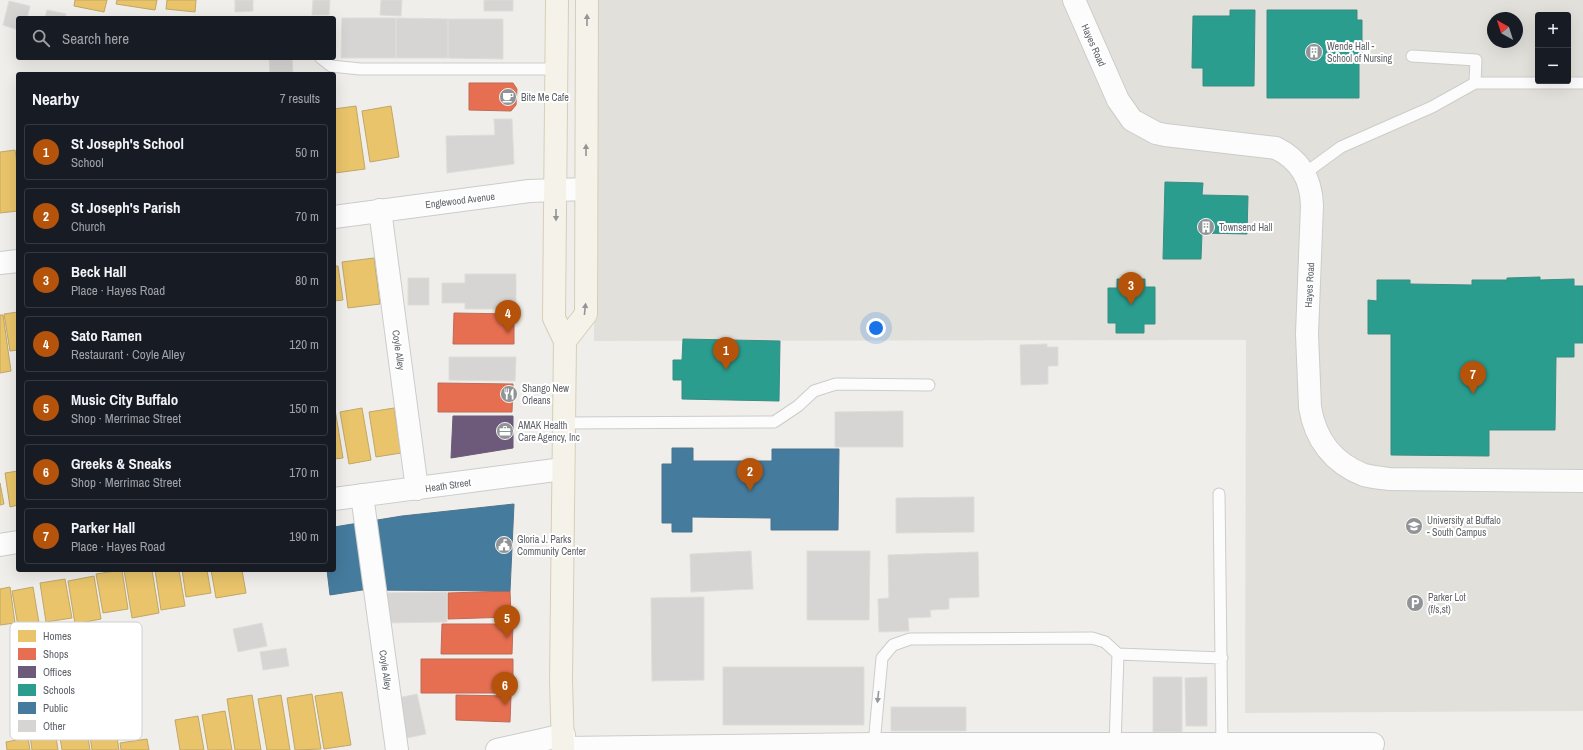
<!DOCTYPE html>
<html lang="en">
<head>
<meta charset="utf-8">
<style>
	body { margin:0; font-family:"Archivo Narrow",sans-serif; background:#242831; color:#f1f3f6 }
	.controls { position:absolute; right:12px; top:12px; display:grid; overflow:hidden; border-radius:4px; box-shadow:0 4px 16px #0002 }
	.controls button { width:36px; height:36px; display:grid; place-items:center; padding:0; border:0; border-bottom:1px solid #363941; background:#171b24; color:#f1f3f6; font:20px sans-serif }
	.compass { position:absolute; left:1487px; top:12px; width:36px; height:36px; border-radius:50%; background:#171b24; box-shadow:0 4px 16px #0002; rotate:321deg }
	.you { position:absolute; left:876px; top:328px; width:14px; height:14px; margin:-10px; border:3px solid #fff; border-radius:50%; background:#1a73e8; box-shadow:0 0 0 6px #1a73e833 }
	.badge { display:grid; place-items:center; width:26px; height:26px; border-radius:50%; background:#b45309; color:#fff; font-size:13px; font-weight:700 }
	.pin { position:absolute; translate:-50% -33px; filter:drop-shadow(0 1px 2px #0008) }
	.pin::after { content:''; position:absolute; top:21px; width:14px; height:12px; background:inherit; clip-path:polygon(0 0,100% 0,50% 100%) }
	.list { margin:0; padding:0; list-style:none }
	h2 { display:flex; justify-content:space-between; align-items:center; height:52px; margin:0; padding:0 16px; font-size:17px }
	h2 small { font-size:13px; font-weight:400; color:#9ea1a6 }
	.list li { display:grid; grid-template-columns:26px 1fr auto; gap:12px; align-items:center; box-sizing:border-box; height:56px; margin:0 8px 8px; padding:0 8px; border:1px solid #363941; border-radius:4px }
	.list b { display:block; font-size:15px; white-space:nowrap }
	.list p { margin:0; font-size:13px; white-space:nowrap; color:#9ea1a6 }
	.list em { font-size:13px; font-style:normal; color:#9ea1a6 }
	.icon { flex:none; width:22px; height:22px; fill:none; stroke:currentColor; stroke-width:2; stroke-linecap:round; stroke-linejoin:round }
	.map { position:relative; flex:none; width:1583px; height:750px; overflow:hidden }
	.search { position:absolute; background:#171b24; box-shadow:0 4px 16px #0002; left:16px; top:16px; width:320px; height:44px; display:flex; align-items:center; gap:10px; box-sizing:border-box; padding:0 14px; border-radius:4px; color:#9ea1a6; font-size:15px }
	.panel { position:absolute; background:#171b24; box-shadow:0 4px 16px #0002; left:16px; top:72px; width:320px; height:500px; border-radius:4px }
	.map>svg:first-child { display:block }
</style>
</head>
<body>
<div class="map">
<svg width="1583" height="750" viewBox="0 0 1583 750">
	<rect width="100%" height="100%" fill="#efeeea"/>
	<path fill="#e2e0da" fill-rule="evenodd" d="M596,0h987v711l-338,2 1,-373 -652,1zM1538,15h30v66h-30zM1493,18h24v24h-24z"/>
	<path fill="#e9c46a" stroke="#c0a769" d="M75,0h32l-3,12 -30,-6z
		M117,0h40l-2,10 -39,-6z
		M167,0h29l-1,12 -29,-3z
		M356,106l9,63 -30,4 -1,-64z
		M391,106l8,51 -29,5 -8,-51z
		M15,150l3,20v41l-18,2v-61z
		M374,258l6,46 -32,4 -6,-46z
		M334,266h4l5,34 -9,1z
		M18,312v38l-8,1 -6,-37z
		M0,315h3l8,56 -11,2z
		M362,408l9,52 -22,4 -9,-52z
		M394,408l7,45 -25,4 -7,-45z
		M335,409l8,49 -9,1v-49z
		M18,471v34l-8,2 -5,-34z
		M0,483l4,21 -4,1z
		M122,570l6,39 -25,4 -7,-39z
		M124,570h28l7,43 -27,5z
		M155,570h24l6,36 -24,4z
		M182,570h25l4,23 -25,4z
		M211,570h31l4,23 -30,5z
		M94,576l7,43 -26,5 -7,-43z
		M65,579l7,39 -26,4 -6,-39z
		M10,587l5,36 -15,2v-36z
		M33,587l6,36 -21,3 -6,-35z
		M342,692l9,53 -27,4 -9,-53z
		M312,694l9,55 -26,1 -8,-52z
		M252,695l9,55h-26l-8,-51z
		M281,695l9,55h-23l-9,-51z
		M225,711l7,39h-24l-6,-35z
		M198,716l6,34h-24l-5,-30z
		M85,719l5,31h-28l-4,-26z
		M114,719l5,31h-27l-4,-27z
		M54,725l4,25h-26l-3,-21z
		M28,738l2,12h-23l-1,-8z
		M147,739l2,11h-28l-1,-7z"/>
	<path fill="#e76f51" stroke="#be6b58" d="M469,83h44l4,6 -1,16 -5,6 -42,-1z
		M454,313l60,1v30h-61z
		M438,383l75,1 -1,28h-74z
		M510,591l1,26 -63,2v-26z
		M442,624h71l-1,30h-71z
		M421,659h92v34h-92z
		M456,695l55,1 -1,26 -54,-2z"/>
	<path fill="#6d597a" stroke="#695c75" d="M453,416h60v32l-62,10z"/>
	<path fill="#2a9d8f" stroke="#3a8c83" d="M1230,10h25l-1,76h-51v-18h-11l1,-52h37z
		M1267,10h90v10h5v39h-3v39h-92z
		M1165,182l38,1 -1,12 46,1 -1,38 -45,-1 -1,26h-38z
		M1540,277v3l34,-1v7h9v57h-9v14h-18l-1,73h-66v26l-98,-1v-121h-23v-34l9,1v-21h33v4l62,1v-5h35v-2z
		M1117,279h28v8h10v37h-11v9h-28v-10h-8v-35h9z
		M683,339l97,2 -1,60 -97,-2v-19h-9v-20h9z"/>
	<path fill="#457b9d" stroke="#4d748d" d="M672,448h21v13h79v-12h67l-1,81h-67v-12l-79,-1v15h-20v-9h-10v-59h10z
		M514,504l-4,87 -148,-1 -32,5 -3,-25h7v-43l68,-11z"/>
	<path fill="#d6d5d3" stroke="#deddd9" d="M235,0h18v11l-18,1z
		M313,0h17l-1,15h-17z
		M381,0h21l-1,16 -21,-1z
		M484,0h29v11h-29z
		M9,1l21,5 -3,12h-9v12l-15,-5z
		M47,10l19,4 -1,4h-20z
		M342,18h54v40h-55z
		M396,18l52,1v39h-52z
		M448,19h55v40l-55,-1z
		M269,58h23l1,16h-23z
		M494,119h18l2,45 -67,9 -1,-37 49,-1z
		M465,274h51v35h-51v-6h-23v-20h23z
		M408,278h21v27h-21z
		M1047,344v3h11v19h-10v18l-27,1 -1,-40z
		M449,357h67l-1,24 -66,-1z
		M903,411v36h-68v-35z
		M974,497v35l-78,1v-35z
		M751,551l2,38 -62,3 -1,-38z
		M807,551h63l-1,69h-62z
		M978,552l1,45 -30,1v11l-19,1 1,7 -23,1 1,13 -30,1 -1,-33 11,-1 -1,-43z
		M447,592v30l-65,1v-30z
		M704,597v83l-52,1 -1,-83z
		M262,623l5,23 -29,6 -5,-23z
		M286,648l3,18 -26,4 -3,-18z
		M723,667h141v58h-141z
		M1153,677h29v55h-29z
		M1207,677v49h-21l-1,-48z
		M417,694l9,40 -24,5 -9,-40z
		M891,707h75v24h-75z"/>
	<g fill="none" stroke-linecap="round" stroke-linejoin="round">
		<g stroke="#cbcccc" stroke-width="13">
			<path id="lane" d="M1412,56l64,4 -1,23
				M321,58l10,8 29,3h196
				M1304,174l37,-27 91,-40 43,-24h108
				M563,423l211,-1 24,-16 16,-15 22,-7 93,1
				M1219,494l3,250
				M874,744l8,-86 11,-13 17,-6 182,-1 13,4 13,12 104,4
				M1115,745l3,-91"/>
		</g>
		<g stroke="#cbcccc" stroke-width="24">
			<path id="street" d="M1074,0l44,100 14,20 24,13 9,2 111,13c24,12 35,30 36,57l-5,129 3,73c5,32 23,56 54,68 8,2 17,3 25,4l194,2
				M380,210l37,279
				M334,217l195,-26 57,-2
				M0,263l18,-2
				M362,495l35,255
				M334,499l229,-30
				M0,545l18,-3
				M563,748l311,-4h499
				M497,750l67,-15"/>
		</g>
		<g stroke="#d7ceb8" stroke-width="24">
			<path id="primary" d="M557,0l-3,318 11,23 -4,340 2,69
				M565,341l21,-27 1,-314"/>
		</g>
		<use href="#lane" stroke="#fdfcfc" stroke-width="11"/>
		<use href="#street" stroke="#fdfcfc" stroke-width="22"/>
		<use href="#primary" stroke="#f4f2e9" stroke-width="22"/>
	</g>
	<defs><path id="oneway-solid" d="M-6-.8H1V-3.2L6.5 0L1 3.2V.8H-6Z"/></defs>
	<g fill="#939595">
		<use href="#oneway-solid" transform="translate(587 20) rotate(-90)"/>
		<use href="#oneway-solid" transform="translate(586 150) rotate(-90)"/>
		<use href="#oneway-solid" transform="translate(556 215) rotate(90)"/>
		<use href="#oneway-solid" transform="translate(585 309) rotate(-84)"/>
	</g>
	<use fill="#96999c" href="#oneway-solid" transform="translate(878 697) rotate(96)"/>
	<defs>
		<g id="building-disc" transform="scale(0.9)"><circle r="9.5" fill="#919496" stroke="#fff"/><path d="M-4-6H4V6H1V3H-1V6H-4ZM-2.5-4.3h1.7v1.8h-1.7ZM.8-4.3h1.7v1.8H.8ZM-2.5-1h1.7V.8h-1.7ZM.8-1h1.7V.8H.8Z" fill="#fff"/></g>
		<g id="cafe-disc" transform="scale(0.9)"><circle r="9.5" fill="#919496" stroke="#fff"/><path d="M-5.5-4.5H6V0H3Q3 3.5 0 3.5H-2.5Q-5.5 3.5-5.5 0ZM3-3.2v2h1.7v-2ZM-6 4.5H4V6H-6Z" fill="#fff"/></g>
		<g id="restaurant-disc" transform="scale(0.9)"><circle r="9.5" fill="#919496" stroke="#fff"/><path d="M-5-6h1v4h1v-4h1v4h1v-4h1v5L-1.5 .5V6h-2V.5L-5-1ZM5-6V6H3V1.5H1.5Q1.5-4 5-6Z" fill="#fff"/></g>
		<g id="office-disc" transform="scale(0.9)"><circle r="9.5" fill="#919496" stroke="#fff"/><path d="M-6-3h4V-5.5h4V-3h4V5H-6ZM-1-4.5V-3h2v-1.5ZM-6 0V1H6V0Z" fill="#fff"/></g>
		<g id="university-disc" transform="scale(0.9)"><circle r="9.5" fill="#919496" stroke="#fff"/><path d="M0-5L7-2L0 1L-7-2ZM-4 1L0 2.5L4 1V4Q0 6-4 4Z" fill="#fff"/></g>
		<g id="civic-disc" transform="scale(0.9)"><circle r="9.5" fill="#919496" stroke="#fff"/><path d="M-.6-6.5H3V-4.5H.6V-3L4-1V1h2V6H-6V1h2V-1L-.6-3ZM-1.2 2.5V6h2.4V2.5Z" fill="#fff"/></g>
		<g id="parking-disc" transform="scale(0.9)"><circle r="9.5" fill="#919496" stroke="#fff"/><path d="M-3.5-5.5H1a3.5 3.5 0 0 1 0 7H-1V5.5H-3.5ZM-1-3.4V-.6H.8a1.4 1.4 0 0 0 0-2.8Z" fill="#fff"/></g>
	</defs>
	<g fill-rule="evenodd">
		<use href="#building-disc" x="1314" y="52"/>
		<use href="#cafe-disc" x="508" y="97"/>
		<use href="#building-disc" x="1206" y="227"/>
		<use href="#restaurant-disc" x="509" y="394"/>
		<use href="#office-disc" x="505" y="431"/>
		<use href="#university-disc" x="1414" y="526"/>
		<use href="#civic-disc" x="504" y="545"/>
		<use href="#parking-disc" x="1415" y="603"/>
	</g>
	<g text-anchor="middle" stroke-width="4" stroke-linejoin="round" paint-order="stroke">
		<g font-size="10" fill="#5f6368" stroke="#fff">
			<text transform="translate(1094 45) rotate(66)" y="4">Hayes Road</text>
			<text transform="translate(460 200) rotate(-7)" y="4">Englewood Avenue</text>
			<text transform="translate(1309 285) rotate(-87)" y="4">Hayes Road</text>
			<text transform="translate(399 350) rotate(82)" y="4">Coyle Alley</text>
			<text transform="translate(448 485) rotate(-8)" y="4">Heath Street</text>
			<text transform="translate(386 670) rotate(82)" y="4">Coyle Alley</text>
		</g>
		<g font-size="10" fill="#5f6368" stroke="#fff" text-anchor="start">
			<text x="1327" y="50">Wende Hall -<tspan x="1327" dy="12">School of Nursing</tspan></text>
			<text x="521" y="101">Bite Me Cafe</text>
			<text x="1219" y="231">Townsend Hall</text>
			<text x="522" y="392">Shango New<tspan x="522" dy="12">Orleans</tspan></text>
			<text x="518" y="429">AMAK Health<tspan x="518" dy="12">Care Agency, Inc</tspan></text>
			<text x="1427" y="524">University at Buffalo<tspan x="1427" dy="12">- South Campus</tspan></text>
			<text x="517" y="543">Gloria J. Parks<tspan x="517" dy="12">Community Center</tspan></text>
			<text x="1428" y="601">Parker Lot<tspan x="1428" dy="12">(f/s,st)</tspan></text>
		</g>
	</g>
	<rect x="10" y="622" width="132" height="118" rx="6" fill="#fff" stroke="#cfd0d2" stroke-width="1"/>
	<rect x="18" y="630" width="18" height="12" fill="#e9c46a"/>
	<rect x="18" y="648" width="18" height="12" fill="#e76f51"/>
	<rect x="18" y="666" width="18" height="12" fill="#6d597a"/>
	<rect x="18" y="684" width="18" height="12" fill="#2a9d8f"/>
	<rect x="18" y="702" width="18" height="12" fill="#457b9d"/>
	<rect x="18" y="720" width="18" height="12" fill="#d6d5d3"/>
	<g font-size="11" fill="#5f6368">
		<text x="43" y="640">Homes</text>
		<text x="43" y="658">Shops</text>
		<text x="43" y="676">Offices</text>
		<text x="43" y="694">Schools</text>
		<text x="43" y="712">Public</text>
		<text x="43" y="730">Other</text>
	</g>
</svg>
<div class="controls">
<button>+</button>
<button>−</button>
</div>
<svg class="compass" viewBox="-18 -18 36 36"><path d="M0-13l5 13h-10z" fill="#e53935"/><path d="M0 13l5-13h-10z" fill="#9ea1a6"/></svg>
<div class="you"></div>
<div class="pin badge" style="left:726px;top:370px">1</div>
<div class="pin badge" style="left:750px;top:491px">2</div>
<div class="pin badge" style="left:1131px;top:305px">3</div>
<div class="pin badge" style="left:508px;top:333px">4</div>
<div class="pin badge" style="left:507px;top:638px">5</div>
<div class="pin badge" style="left:505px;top:705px">6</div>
<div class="pin badge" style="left:1473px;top:394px">7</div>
<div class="search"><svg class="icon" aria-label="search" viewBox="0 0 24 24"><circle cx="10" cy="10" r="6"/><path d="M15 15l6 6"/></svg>Search here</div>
<section class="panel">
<h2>Nearby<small>7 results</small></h2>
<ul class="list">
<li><span class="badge">1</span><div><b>St Joseph's School</b><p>School</p></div><em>50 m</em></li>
<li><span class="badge">2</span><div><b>St Joseph's Parish</b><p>Church</p></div><em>70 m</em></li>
<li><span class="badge">3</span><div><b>Beck Hall</b><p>Place · Hayes Road</p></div><em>80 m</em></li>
<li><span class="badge">4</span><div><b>Sato Ramen</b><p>Restaurant · Coyle Alley</p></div><em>120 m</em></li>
<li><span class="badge">5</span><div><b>Music City Buffalo</b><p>Shop · Merrimac Street</p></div><em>150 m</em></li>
<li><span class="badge">6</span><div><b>Greeks &amp; Sneaks</b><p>Shop · Merrimac Street</p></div><em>170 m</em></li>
<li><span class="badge">7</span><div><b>Parker Hall</b><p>Place · Hayes Road</p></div><em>190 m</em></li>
</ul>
</section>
</div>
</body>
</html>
